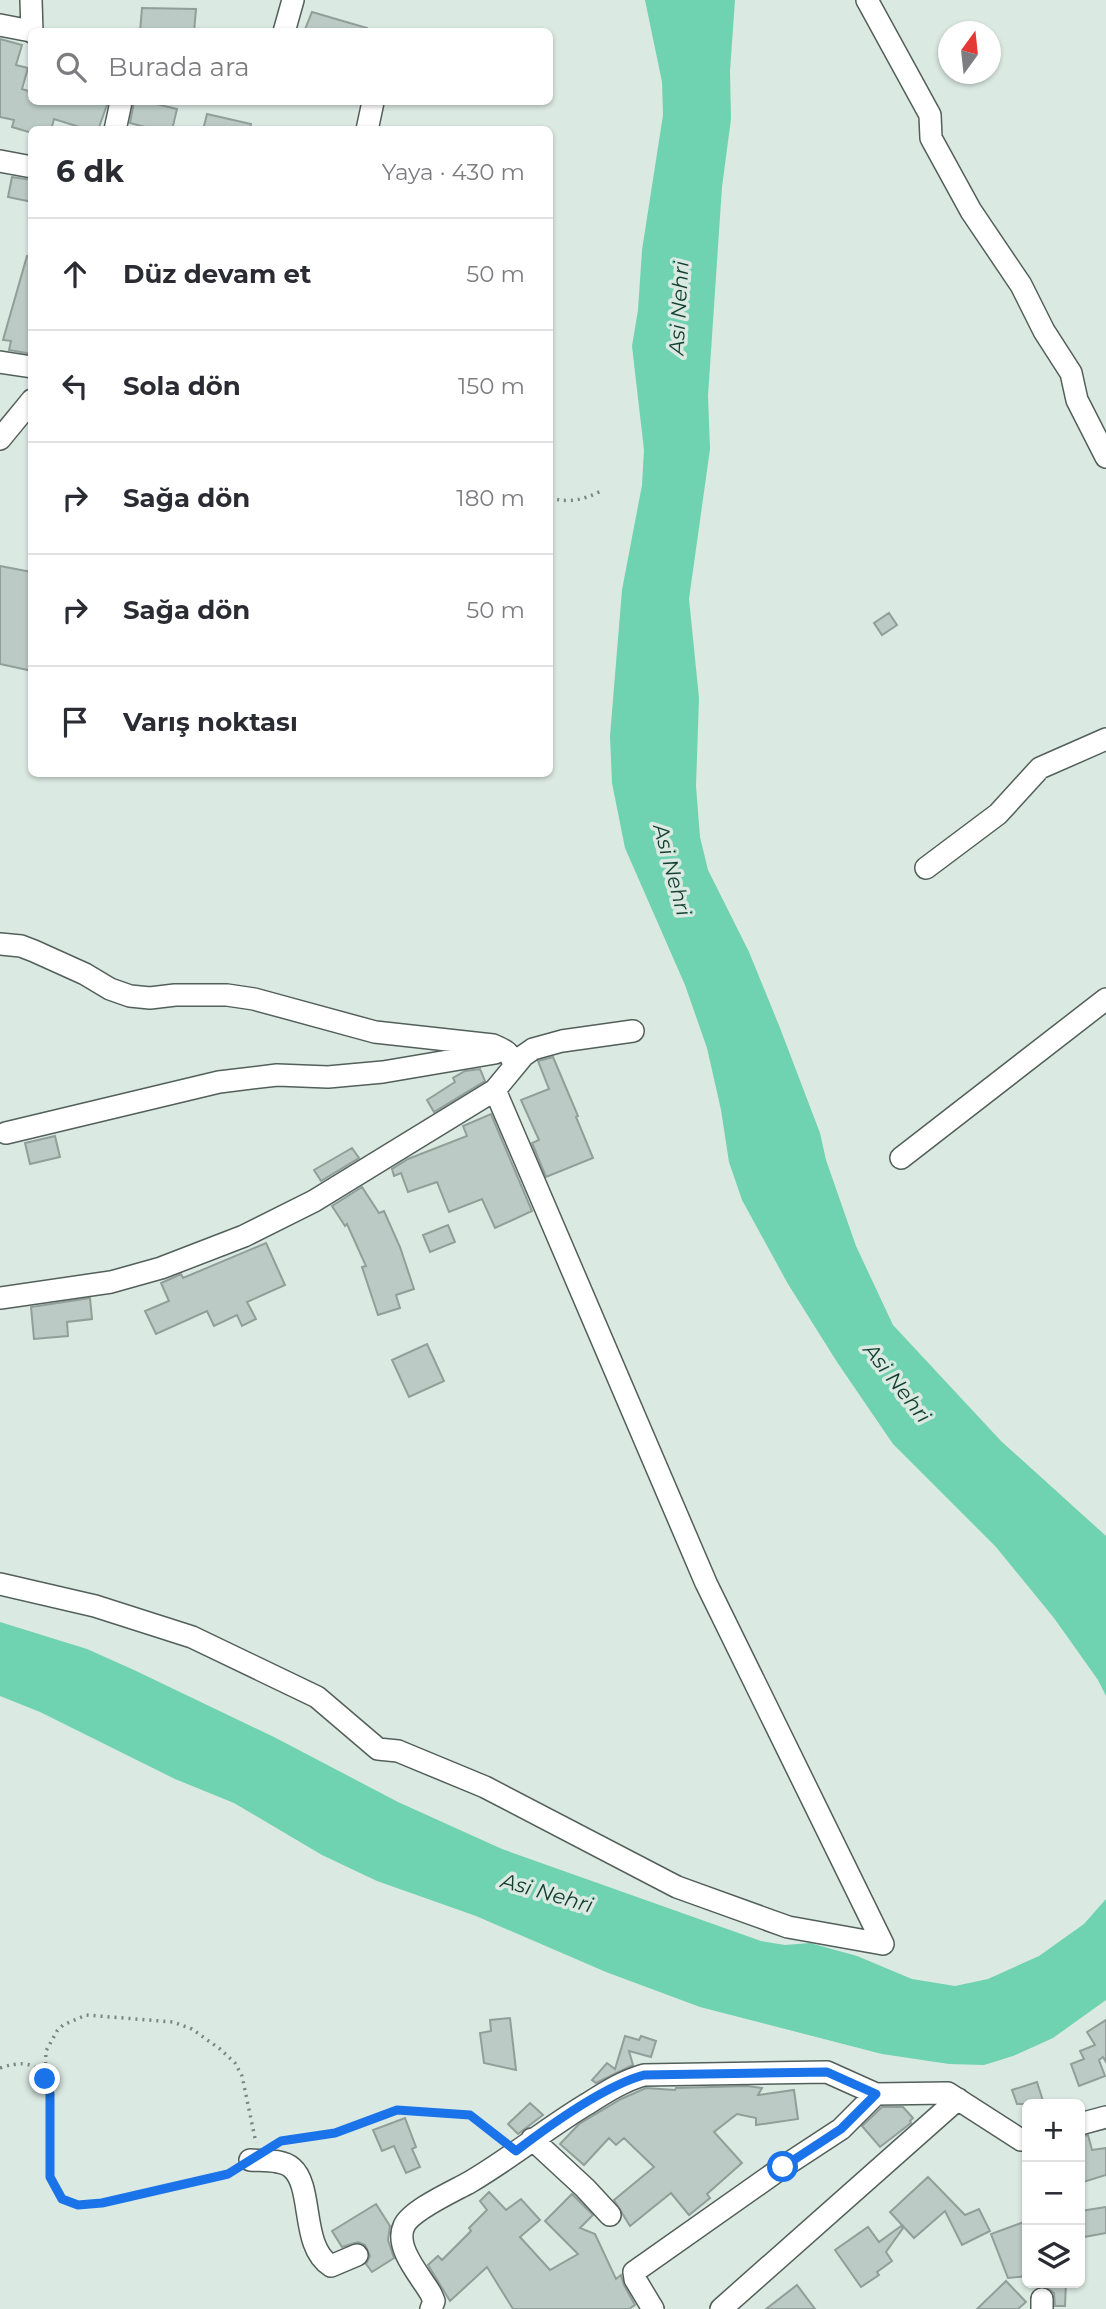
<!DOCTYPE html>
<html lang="tr">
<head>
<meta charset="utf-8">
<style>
	body { margin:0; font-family:Montserrat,sans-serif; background:#f2f2f3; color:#2b2b33 }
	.controls { position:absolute; right:21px; bottom:21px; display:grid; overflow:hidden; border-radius:10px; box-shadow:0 2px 5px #0004 }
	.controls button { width:63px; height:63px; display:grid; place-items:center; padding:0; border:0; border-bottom:2px solid #e1e1e2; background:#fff; color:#2b2b33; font:35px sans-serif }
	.compass { position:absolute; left:938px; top:21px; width:63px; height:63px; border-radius:50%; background:#fff; box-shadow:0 2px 5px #0004; rotate:15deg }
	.stop { position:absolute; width:21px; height:21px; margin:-16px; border:5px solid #1a73e8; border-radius:50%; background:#fff }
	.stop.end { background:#1a73e8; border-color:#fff; box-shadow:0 2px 7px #0008 }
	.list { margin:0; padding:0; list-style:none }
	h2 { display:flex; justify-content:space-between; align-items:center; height:91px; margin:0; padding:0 28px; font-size:30px }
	h2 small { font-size:23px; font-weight:400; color:#7c7c81 }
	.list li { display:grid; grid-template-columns:46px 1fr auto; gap:21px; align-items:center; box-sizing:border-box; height:112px; padding:0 28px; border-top:2px solid #e1e1e2 }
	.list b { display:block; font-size:26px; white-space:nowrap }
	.list em { font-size:23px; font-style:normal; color:#7c7c81 }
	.icon { flex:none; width:38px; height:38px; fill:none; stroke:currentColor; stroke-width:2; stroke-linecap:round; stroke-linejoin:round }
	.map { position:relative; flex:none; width:1106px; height:2309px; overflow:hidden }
	.search { position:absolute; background:#fff; box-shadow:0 2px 5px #0004; left:28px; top:28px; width:525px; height:77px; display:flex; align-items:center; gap:18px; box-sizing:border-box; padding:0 24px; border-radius:10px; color:#7c7c81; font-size:26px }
	.panel { position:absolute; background:#fff; box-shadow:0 2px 5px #0004; left:28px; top:126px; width:525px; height:651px; border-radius:10px }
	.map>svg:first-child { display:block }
</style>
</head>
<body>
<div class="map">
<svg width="1106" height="2309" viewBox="0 0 1106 2309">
	<rect width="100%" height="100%" fill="#dbe9e3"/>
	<path fill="#6fd2b1" d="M645,0h90l-5,71 1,48 -9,68 -14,209 2,53 -21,150 10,99 -3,88 4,51 8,33 41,82 31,76 40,105 6,27 30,86 37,79 108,116 105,95v160l-8,-16 -44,-62 -58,-71 -103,-103 -56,-82 -49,-78 -46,-84 -13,-38 -8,-52 -14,-62 -22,-63 -60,-137 -13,-65 -2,-47 12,-146 20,-105 2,-35 -12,-104 6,-36 4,-60 21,-135 -1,-33z
		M0,1622l87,27 47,21 140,67 124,65 104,47 259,92 24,4 25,-2 47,13 55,23 43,7 33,-7 51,-23 45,-32 22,-25v101l-53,38 -40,18 -29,9 -35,-1 -67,-10 -182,-47 -94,-35 -130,-56 -99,-35 -55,-26 -88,-52 -59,-24 -135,-67 -40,-16z"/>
	<path fill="#bbcac4" stroke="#919e99" stroke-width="2" d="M142,8l54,1 -2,23h-54z
		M312,12l55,16v4h-63z
		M0,39l22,6 -6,20 12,3 -6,21 10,3v10h76l-10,28h-9l-35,-11 -3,11h-19v3l-20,-6 2,-7 -14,-3z
		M134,102h14l29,7 -5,21h-16l-26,-7z
		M207,114l44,10 -1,6h-47z
		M12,177l20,3v22l-24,-5z
		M27,256l5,1v97l-23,-4 2,-9 -8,-1z
		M0,566l32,6v99l-32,-7z
		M889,613l8,12 -15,10 -8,-12z
		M553,1057l25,59 -2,1 17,41 -47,19 -14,-34 7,-3 -18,-40 28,-11 -11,-28z
		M480,1069l5,12 -51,31 -7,-12 28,-18 -2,-4 12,-7z
		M491,1114l41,97 -37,17 -13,-29 -33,13 -12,-30 -29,10 -7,-19 -7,3 -2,-7 16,-10 59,-23 -4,-10z
		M55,1136l5,21 -30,7 -5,-21z
		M352,1148l7,10 -38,23 -7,-11z
		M362,1187l17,26 5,-2 16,36 14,42 -18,6 4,13 -22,7 -16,-48 4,-1 -19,-42 -2,2 -13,-20z
		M448,1225l7,17 -25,10 -7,-17z
		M266,1243l19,42 -38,17 9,17 -14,7 -5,-11 -23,11 -7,-15 -51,23 -11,-23 24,-10 -8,-18 20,-9 2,4z
		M90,1298l2,21 -25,3 1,14 -34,3 -3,-32z
		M427,1344l17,37 -35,16 -17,-37z
		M510,2018l6,52 -32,-7 -4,-30 11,-2 -1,-11z
		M1106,2020v42l-3,-5 -4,3 6,16 -26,10 -8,-22 13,-5 -4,-8 15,-6 -8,-13z
		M625,2036l14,4 2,-4 15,5 -5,16 -22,-6 4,14 -37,18 -4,-3 15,-17 8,6z
		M1037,2082l7,22h-27l-5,-14z
		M747,2086l15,2 -4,7 36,-5 4,29 -42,6v-7l-19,-4 -23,18 28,31 -35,31 3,4 -21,17 -18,-22 -41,33 -16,-26 40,-33 -30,-29 -8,7 -7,-7 -25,27 -24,-21 19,-20 42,-25 25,-11 29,2 1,-2z
		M530,2103l13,12 -25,19 -10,-10z
		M882,2107h21l10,11 -3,3 1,2 -31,24 -18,-21z
		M405,2118l11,29 -4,2 8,18 -14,6 -12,-27 -12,5 -9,-21z
		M1088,2135l4,15 14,-2v27l-26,8v-46z
		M928,2177l37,38 14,-6 11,22 -28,14 -17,-34 -31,27 -24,-26z
		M489,2192l17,18 15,-11 19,21 -20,17 30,33 28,-16 -33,-33 27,-27 21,21 -13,13 15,6 21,45 5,-4 3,10 11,20 -6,4h-116l-26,-42 -37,34 -22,-36 10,-9 4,4 29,-29 -2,-3 18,-18 -7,-9z
		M376,2204l14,22 -2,14 6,18 -22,14 -6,-8 4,-8 -5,-11 -7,-3 -16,5 -10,-16z
		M1106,2207v26l-22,4 -4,-26z
		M1024,2222l3,9v45l-19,2 -17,-44z
		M901,2226l2,2 -17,24 6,9 -15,11 2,3 -18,12 -26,-37 33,-23 11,15z
		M1006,2281l20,21 -8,7h-41z
		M1046,2283h20l-1,23h-10l-1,-13 -8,-6z
		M797,2285l18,24h-49z"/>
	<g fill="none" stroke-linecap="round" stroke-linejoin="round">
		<g stroke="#525f5a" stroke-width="24">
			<path id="street" d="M31,0l1,32
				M867,0l63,115 1,23 40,73 50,74 23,46 27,42 6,27 29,57
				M0,25l31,6
				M284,32l9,-32
				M115,130l6,-28
				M367,130l6,-28
				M0,161l32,6
				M0,362l32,5
				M0,439l32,-39
				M926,868l72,-54 42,-46 66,-29
				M0,944l21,2 13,5 51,23 25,15 20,7 20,2 25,-3h52l27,4 121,33 118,13c12,5 19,8 21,22
				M6,1133l213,-51 58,-7 51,2 55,-5 112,-19
				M901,1158l205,-159
				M0,1298l111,-16 50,-14 83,-32 70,-35 181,-111 28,-34 10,-7 29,-8 71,-10
				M0,1584l95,22 97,31 125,60 61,52 20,2 87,36 192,100 111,40 95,17 -177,-361 -211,-493
				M1080,2124l26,-7
				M532,2139l53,49 25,27
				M250,2160c13,1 32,-1 42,8 22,19 8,79 39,98l26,-11
				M1042,2299v10
				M431,2309l3,-8 -3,-7c-10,-18 -37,-46 -27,-68 7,-16 50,-35 66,-44 41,-24 77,-54 117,-78 19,-12 36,-23 57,-29l183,-3 49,22 72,-1 73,47 6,-2
				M653,2309l-18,-30 -1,-7 149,-105 58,-38 35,-35
				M721,2309l237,-210"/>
		</g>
		<path stroke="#7c8581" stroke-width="3.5" stroke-dasharray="2 5" stroke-linecap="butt" d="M550,498c20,5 33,2 51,-7
			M0,2068c75,-26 41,76 50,110 4,12 13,22 25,26 21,6 126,-24 153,-30l7,-5
			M45,2078l1,-27 11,-20 6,-6 23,-10 87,7 19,7 28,20 15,14 7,13 14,67
			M277,2143l58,-10 62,-23 73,4 34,27"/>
		<use href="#street" stroke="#fff" stroke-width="21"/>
	</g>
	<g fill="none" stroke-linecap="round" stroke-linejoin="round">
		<path stroke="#1a73e8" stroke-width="9" d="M45,2079l5,15v83l12,22 16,6 24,-2 126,-29 53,-33 54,-8 62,-23 73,5 46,36c34,-26 88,-65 128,-76l183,-3 49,22 -35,35 -58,38"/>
	</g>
	<g text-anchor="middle" stroke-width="7" stroke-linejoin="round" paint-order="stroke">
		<g font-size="21" font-style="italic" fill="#123e31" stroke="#dbe9e3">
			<text transform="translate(679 308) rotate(-87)" y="7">Asi Nehri</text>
			<text transform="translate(672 870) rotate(75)" y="7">Asi Nehri</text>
			<text transform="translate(897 1383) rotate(52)" y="7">Asi Nehri</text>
			<text transform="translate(547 1893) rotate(16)" y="7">Asi Nehri</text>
		</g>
	</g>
</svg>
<div class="controls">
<button>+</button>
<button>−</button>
<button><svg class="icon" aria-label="layers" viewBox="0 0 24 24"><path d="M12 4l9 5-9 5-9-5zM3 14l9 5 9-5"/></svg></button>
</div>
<svg class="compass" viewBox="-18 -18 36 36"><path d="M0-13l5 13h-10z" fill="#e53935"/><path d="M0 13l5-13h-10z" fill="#7c7c81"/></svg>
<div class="stop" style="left:783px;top:2167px"></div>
<div class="stop end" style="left:45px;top:2079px"></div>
<div class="search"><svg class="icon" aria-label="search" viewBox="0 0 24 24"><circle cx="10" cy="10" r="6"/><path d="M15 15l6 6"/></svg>Burada ara</div>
<section class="panel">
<h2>6 dk<small>Yaya · 430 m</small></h2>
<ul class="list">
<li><svg class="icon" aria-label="ahead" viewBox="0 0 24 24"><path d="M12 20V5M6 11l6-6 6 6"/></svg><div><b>Düz devam et</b></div><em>50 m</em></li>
<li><svg class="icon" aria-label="left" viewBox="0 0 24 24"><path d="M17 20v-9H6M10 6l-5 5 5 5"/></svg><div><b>Sola dön</b></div><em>150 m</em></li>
<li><svg class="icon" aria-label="right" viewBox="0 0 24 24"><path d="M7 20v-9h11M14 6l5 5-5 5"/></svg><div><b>Sağa dön</b></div><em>180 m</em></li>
<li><svg class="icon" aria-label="right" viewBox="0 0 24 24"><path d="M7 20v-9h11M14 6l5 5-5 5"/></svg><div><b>Sağa dön</b></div><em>50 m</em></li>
<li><svg class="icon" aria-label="arrive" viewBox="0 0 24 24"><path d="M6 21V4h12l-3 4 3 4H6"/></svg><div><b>Varış noktası</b></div></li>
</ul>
</section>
</div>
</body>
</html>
